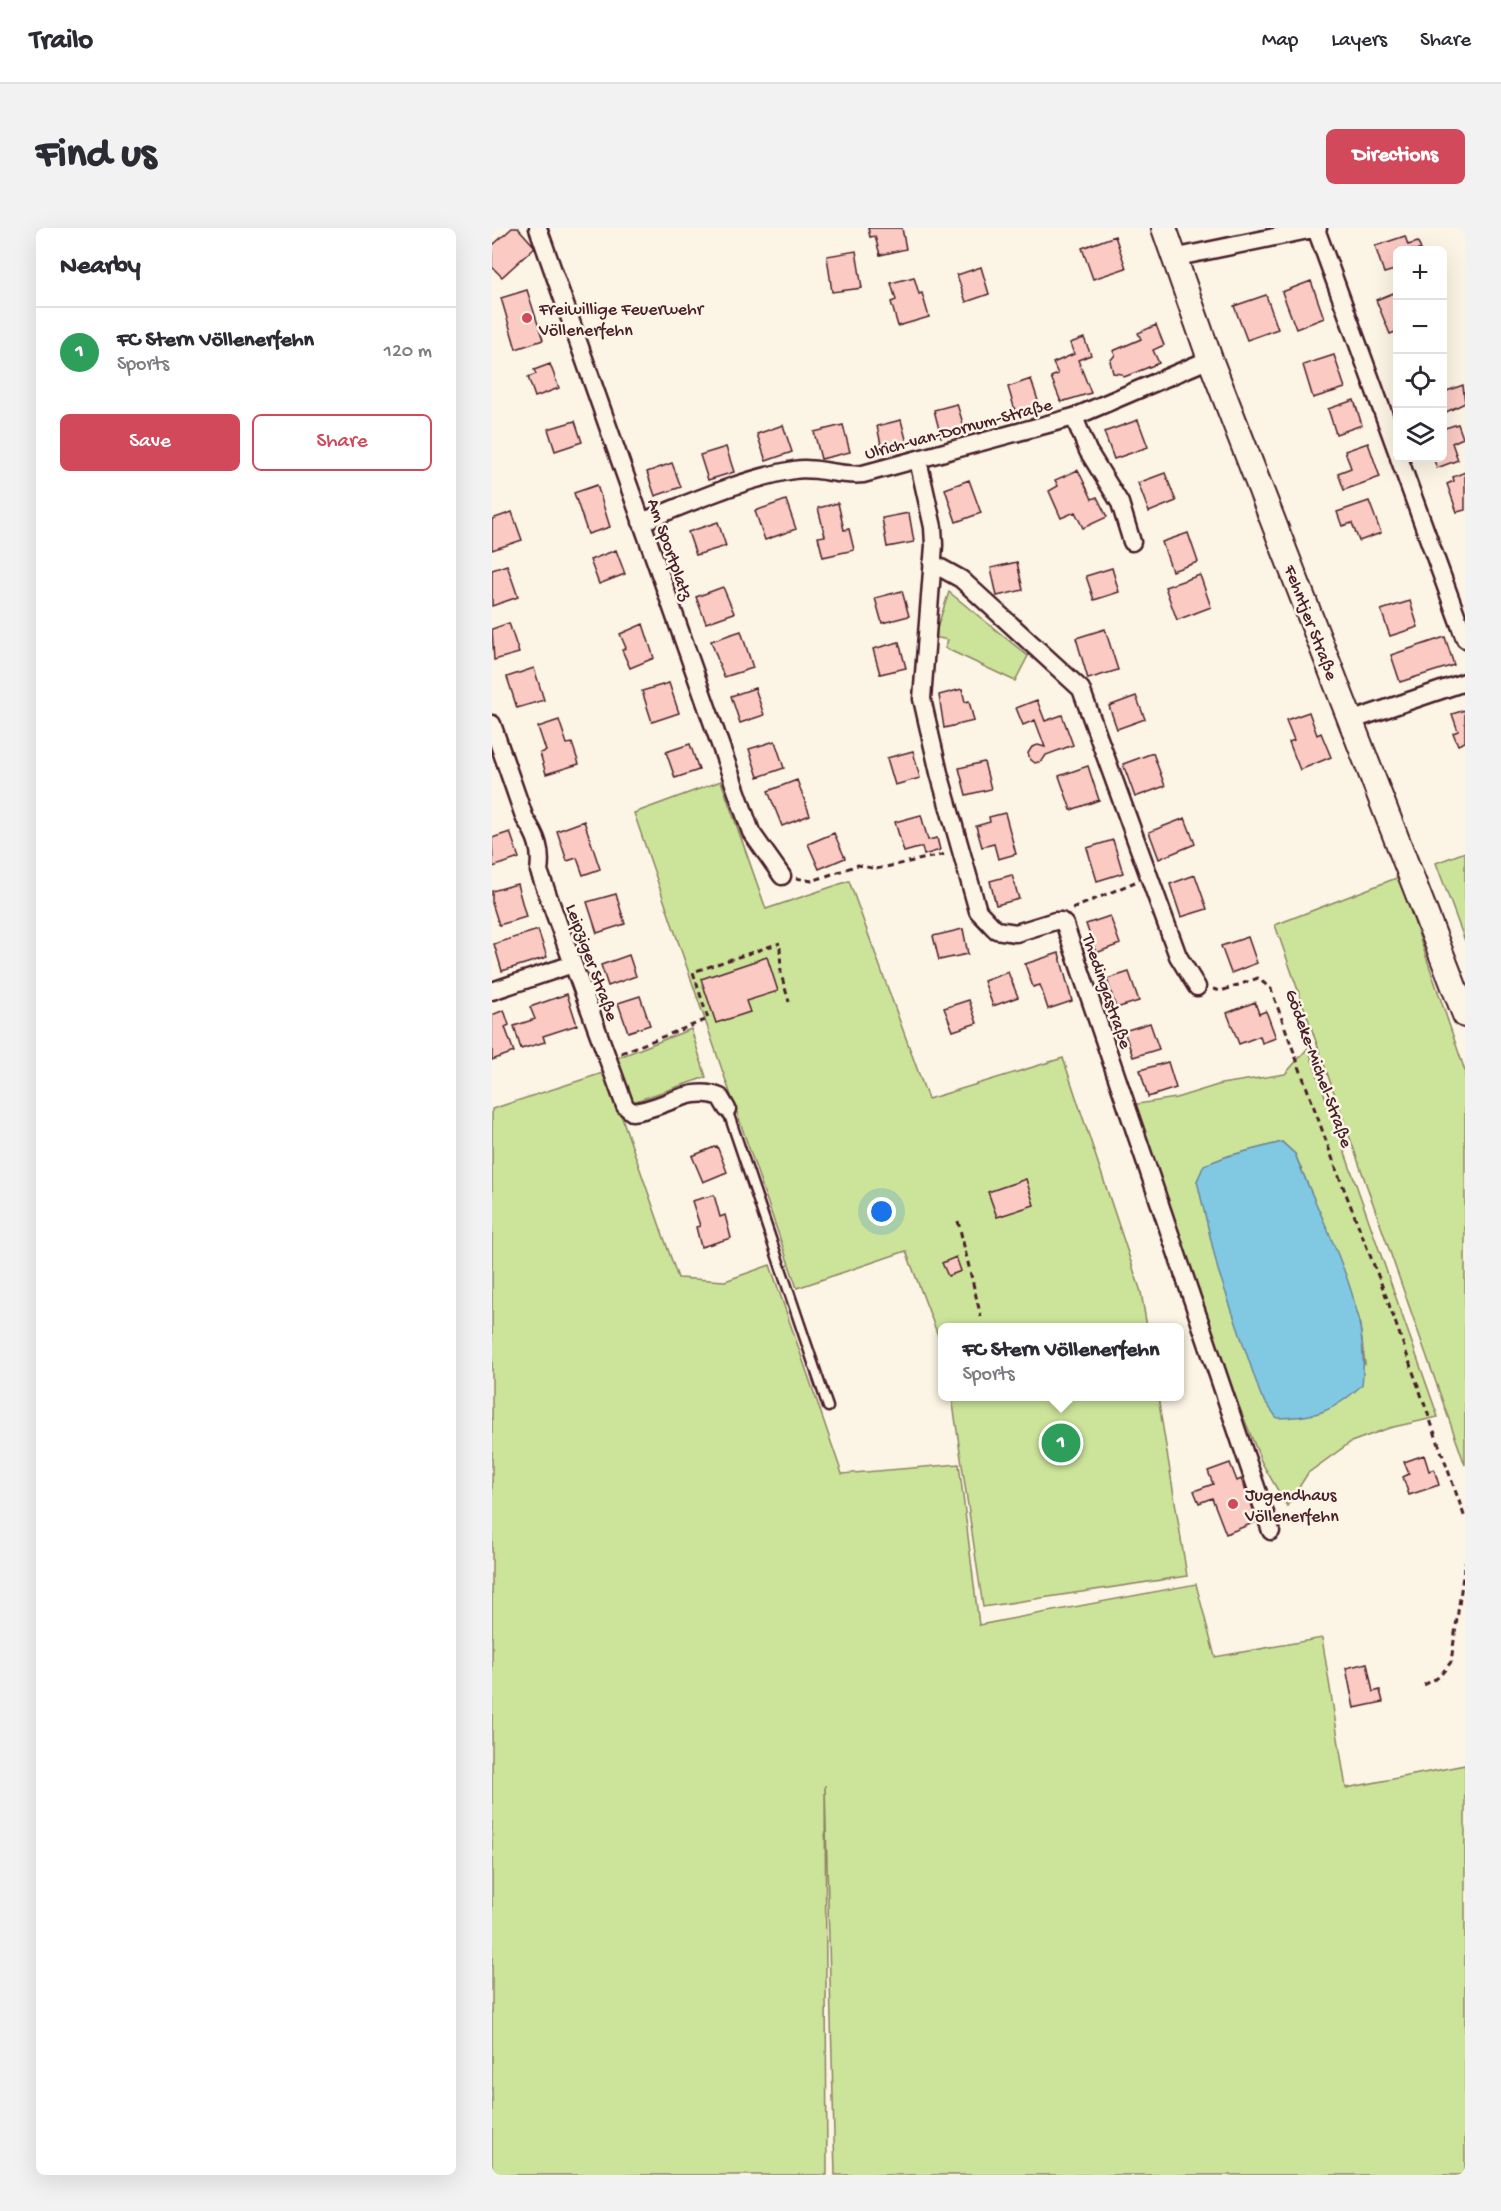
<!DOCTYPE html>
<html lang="en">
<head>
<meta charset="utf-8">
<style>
	body { margin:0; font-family:"Gochi Hand",sans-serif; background:#f2f2f3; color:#2b2b33 }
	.controls { position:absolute; right:18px; top:18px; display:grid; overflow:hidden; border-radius:9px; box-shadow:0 6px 24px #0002 }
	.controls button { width:54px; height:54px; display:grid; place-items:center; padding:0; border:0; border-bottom:2px solid #e1e1e2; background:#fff; color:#2b2b33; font:30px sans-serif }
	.you { position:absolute; left:390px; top:984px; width:21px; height:21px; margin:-15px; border:4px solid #fff; border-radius:50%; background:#1a73e8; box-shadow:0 0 0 9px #1a73e833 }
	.badge { display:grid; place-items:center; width:39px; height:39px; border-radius:50%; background:#d1495b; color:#fff; font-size:20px; font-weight:700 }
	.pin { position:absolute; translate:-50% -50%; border:3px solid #fff; box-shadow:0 2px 6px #0006 }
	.popup { position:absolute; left:446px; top:1095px; width:246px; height:78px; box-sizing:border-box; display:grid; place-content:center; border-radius:9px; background:#fff; filter:drop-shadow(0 2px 4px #0005); font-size:20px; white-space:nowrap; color:#7c7c81 }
	.popup b { font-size:22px; color:#2b2b33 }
	.popup::after { content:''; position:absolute; left:50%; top:100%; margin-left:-12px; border:12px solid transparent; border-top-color:#fff }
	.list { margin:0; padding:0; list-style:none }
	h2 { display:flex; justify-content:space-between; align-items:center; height:78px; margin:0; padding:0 24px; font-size:26px }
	h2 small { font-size:20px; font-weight:400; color:#7c7c81 }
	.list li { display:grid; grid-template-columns:39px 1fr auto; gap:18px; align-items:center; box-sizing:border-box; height:90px; padding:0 24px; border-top:2px solid #e1e1e2 }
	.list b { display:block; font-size:22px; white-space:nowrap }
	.list p { margin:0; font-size:20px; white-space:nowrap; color:#7c7c81 }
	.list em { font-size:20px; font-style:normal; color:#7c7c81 }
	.actions { display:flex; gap:12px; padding:18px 24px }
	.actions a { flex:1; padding:14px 0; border:2px solid #d1495b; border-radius:9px; text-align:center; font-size:21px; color:#d1495b }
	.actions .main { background:#d1495b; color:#fff }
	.icon { flex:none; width:33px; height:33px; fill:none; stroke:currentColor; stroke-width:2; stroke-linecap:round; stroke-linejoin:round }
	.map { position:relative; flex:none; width:973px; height:1947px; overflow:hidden; border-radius:9px }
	header { display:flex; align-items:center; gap:36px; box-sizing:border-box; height:84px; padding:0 30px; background:#fff; border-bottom:2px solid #e1e1e2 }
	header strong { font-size:28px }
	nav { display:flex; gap:33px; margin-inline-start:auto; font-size:21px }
	.intro { display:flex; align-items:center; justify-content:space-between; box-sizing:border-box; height:144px; padding:0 36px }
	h1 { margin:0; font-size:42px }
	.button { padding:15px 27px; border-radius:9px; background:#d1495b; color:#fff; font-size:21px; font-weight:700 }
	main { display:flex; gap:36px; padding:0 36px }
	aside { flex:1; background:#fff; border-radius:9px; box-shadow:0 6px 24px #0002 }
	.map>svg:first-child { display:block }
</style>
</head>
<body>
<header>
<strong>Trailo</strong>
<nav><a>Map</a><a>Layers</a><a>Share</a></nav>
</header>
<div class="intro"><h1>Find us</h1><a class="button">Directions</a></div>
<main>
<aside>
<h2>Nearby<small></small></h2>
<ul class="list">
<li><span class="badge" style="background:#2e9e5b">1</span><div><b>FC Stern Völlenerfehn</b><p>Sports</p></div><em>120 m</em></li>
</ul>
<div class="actions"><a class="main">Save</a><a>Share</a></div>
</aside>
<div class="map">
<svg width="973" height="1947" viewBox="0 0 973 1947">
	<rect width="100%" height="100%" fill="#fcf5e5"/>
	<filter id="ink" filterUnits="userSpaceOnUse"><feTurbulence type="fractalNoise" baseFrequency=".0167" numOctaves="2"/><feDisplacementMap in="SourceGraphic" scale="12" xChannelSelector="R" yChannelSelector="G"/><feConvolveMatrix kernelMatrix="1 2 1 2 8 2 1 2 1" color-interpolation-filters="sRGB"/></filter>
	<g filter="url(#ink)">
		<path fill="#cce49a" stroke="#8b8262" stroke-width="1.5" fill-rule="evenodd" d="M457,364l79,64 -13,25 -70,-33 3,-8 -14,-3z
			M229,553l45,128 83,-28 79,218 135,-41 78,234 6,35 -205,1v18l-36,-95 -109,37 -163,-475z
			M973,624v89l-29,-78z
			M907,649l66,194v394l-190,-540z
			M199,801l15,48 -76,26 -13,-45z
			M816,820l130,369 -49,11 -38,14 -43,31 -21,33 -25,-43 -27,-67 -104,-291 45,-7 45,-14 64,-10zM790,914l13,12 43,104 21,60 6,46 -168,-183 8,-16 23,-9z
			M114,844l72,206 47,3 45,-16 72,209 117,-10 20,161 217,-41 19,73 107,-19 24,150 119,-23v410h-630l-10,-390 2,390h-335v-1066z
			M460,1169h206l29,179 -204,31z"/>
		<path fill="#81c9e2" stroke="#6b8599" stroke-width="1.5" d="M790,914l13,12c28,72 77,151 67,231 -29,27 -45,32 -85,33l-16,-22 -43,-126 -21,-89 7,-16 24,-9z"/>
		<path fill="#facac3" stroke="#4a1f2b" stroke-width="1.5" d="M20,0h6l17,19 -33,30 -10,-10v-25l2,2z
			M376,0h34l4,21 -26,6 -5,-19 -5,1z
			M623,8l11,32 -33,11 -11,-31z
			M913,8l3,9 10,-3 3,8h-23v19l-14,4 -9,-27z
			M364,23l6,37 -30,4 -5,-36z
			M489,39l8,27 -23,8 -9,-27z
			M422,49l5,17 3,-1 7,24 -31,9 -7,-24 5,-2 -5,-17z
			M819,53l13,37 -28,11 -14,-37z
			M35,62l16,50 -27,9 -15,-51z
			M906,63v40l-8,3 -14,-34z
			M774,67l12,34 -31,11 -13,-34z
			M664,97l8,20 -11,5 6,13 -35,14 -2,-3 -9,-1 -3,-12 5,-6 -2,-4 28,-12 -3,-6z
			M592,110l7,17 -13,5 13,33 -30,9 -10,-25 7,-3 -5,-11 21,-9 -4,-11z
			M842,127l11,33 -32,10 -10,-33z
			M58,136l9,24 -24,9 -7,-20 8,-3 -2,-4z
			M539,151l10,31 -24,7 -9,-30z
			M971,157l2,18 -23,11v-25l2,3z
			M862,172l8,25 -26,9 -8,-25z
			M465,176l8,26 -24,7 -7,-27z
			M409,192l7,27 -25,7 -6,-28z
			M646,192l10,27 -34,12 -10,-27z
			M83,193l7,21 -27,9 -7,-22z
			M966,196l5,14 -11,5 6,17 -21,8 -4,-10h9v-29z
			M291,197l9,27 -26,9 -9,-27z
			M351,197l7,27 -29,7 -7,-27z
			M876,215l12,34 -36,13 -6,-17 13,-5 -6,-17z
			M234,219l8,25 -26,8 -8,-25z
			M180,235l9,24 -26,9 -8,-24z
			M586,242l14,29 5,-2 10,20 -24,11 -8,-16 -14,6 -12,-27 9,-5 -3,-6z
			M973,244v38l-8,2 -10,-28 7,-3 -1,-4z
			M673,245l11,28 -27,11 -11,-29z
			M477,252l12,33 -25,9 -11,-33z
			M105,257l13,42 -22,7 -14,-41z
			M294,272l10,29 -31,11 -10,-29z
			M877,273l12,32 -22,8 -7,-18 -10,3 -5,-14z
			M346,275l6,27 5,-1 5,21 -31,7 -5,-20 7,-1 -7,-28z
			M20,284l10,28 -30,10v-31z
			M417,285l5,29 -27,5 -5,-29z
			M226,294l8,24 -30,9 -8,-23z
			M696,305l10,29 -26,9 -10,-29z
			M124,322l9,24 -26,10 -9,-24z
			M525,334l6,28 -26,6 -6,-28z
			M15,337l11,32 -26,9v-36z
			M620,340l7,24 -25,8 -8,-24z
			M708,347l11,32 -34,13 -12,-33z
			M231,359l11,26 -28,10 -10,-26z
			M410,363l7,25 -27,7 -7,-25z
			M918,373l8,26 -28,9 -9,-26z
			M17,395l10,30 -25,7 -2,-31z
			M151,396l11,34 -24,10 -8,-18 4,-2 -6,-14z
			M613,401l13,41 -30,9 -12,-41z
			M249,403l12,37 -29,9 -13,-36z
			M953,409l9,28 -54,17 -9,-27z
			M407,414l7,26 -26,6 -7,-25z
			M42,440l10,32 -27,8 -10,-31z
			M177,455l10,30 -27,9 -10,-31z
			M263,460l9,27 -24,8 -9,-27z
			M470,461l3,13 4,-1 5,20 -30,7 -5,-33z
			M644,468l9,23 -28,10 -8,-23z
			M545,472l8,21 17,-6 11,30 -27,10 -4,6 -7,2 -5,-4 -2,-6 4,-6 6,-2 7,2 -10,-27 -12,5 -7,-17z
			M973,482v32l-7,3 -5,-12 5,-2 -6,-17z
			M817,484l8,23 4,-2 10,24 -31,13 -11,-28 5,-2 -8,-20z
			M67,492l8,24 5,-1 7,21 -33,10 -6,-21 6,-2 -8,-24z
			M283,513l9,27 -26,9 -9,-28z
			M198,516l9,26 -24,8 -9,-26z
			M421,523l7,27 -25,7 -8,-27z
			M661,525l12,33 -30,11 -12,-33z
			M492,534l7,27 -25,6 -7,-27z
			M596,538l11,34 -28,10 -12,-34z
			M305,552l13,35 -28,11 -14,-35z
			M513,585l11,41 -18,5 -4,-15 -12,3 -6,-21 14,-4 -1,-5z
			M429,587l7,25 9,-2 3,12 -16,5 -2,-8 -18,5 -9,-30z
			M693,590l10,26 -36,15 -10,-27z
			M92,593l16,48 -17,6 -6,-17 -10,3 -10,-30z
			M18,604l9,26 -26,9 -1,-29z
			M342,605l11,25 -26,11 -11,-25z
			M621,612l10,33 -26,8 -10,-33z
			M520,647l7,24 -23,6 -6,-24z
			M703,647l12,34 -26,8 -11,-33z
			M25,656l9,33 -27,8 -7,-22v-12z
			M124,666l9,30 -28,9 -10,-31z
			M618,688l10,28 -24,9 -10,-29z
			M471,701l5,25 -29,6 -6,-24z
			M46,702l9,27 -45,14 -8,-27z
			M756,709l9,26 -26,10 -10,-27z
			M567,725l13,48 -24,8 -8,-24 -7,2 -8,-23z
			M137,727l7,21 -28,10 -7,-21z
			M275,729l11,34 -32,10 4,11 -34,11 -15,-44z
			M516,744l10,25 -25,9 -9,-25z
			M637,744l10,29 -23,7 -9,-29z
			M75,766l10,31 -34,11 2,6 -24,7 -7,-23 21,-7 -5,-12z
			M148,768l10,29 -22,7 -10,-29z
			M477,772l8,23 -24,8 -9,-23z
			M763,774l4,12 7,-3 10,27 -14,5 -2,-7 -21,8 -12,-31z
			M12,782l5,15 -4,2 9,25 -22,8v-45z
			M658,795l9,26 -26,8 -9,-26z
			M676,834l8,26 -28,9 -8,-27z
			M225,918l10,26 -24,10 -11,-26z
			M534,951l8,26 -37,12 -9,-25z
			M222,967l6,22 5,-2 6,23 -30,9 -5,-20 4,-1 -8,-25z
			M464,1029l5,14 -13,5 -6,-13z
			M932,1227l5,16 5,-2 5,16 -30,10 -6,-18 6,-3 -5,-12z
			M738,1235l7,18 4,-2 17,42 -32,13 -14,-36 -13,5 -5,-12 19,-7 -5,-13z
			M875,1435l6,29 7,-2 3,12 -29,6 -8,-40z"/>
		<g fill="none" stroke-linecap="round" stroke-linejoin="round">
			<g stroke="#4a1f2b" stroke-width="13">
				<path id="lane" d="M235,881l101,298"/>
			</g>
			<g stroke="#4a1f2b" stroke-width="21">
				<path id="street" d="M46,0l213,604 31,44
					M824,1l82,225
					M681,30l145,-30
					M582,189l14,34 32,52 12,39
					M907,230l66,181
					M426,232l15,67 1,18 -12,154 17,74 39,138 18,19 20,3 39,-12h6l4,4 206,606
					M149,294c49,-19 101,-43 153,-52 23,-4 46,7 69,4l211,-57 136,-58
					M440,335l29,16 120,110 97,267 19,31
					M858,493l115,-39
					M0,496l33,95c12,17 17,32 14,52l86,235 7,6c30,-2 59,-28 88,-15l7,12
					M0,763l81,-27"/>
			</g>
			<g stroke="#4a1f2b" stroke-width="28">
				<path id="secondary" d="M672,0l46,131 255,656"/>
			</g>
			<path stroke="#4a1f2b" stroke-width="3" stroke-dasharray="6 4.5" stroke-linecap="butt" d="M304,650l16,3 46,-16 18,4 70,-15
				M580,681l63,-27
				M288,719l1,27 8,28
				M721,761l8,2 37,-13 13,11 66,182 49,125 79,222
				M129,825l87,-34 -15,-47 87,-29
				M466,993l23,96
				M932,1457l15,-8 12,-15 14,-100"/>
			<use href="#lane" stroke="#fcf5e5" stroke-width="8"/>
			<use href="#street" stroke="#fcf5e5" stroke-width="16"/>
			<use href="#secondary" stroke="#fcf5e5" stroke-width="24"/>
		</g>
	</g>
	<g fill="#d1495b" stroke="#fcf5e5" stroke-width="2">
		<circle cx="35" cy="90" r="6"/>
		<circle cx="741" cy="1276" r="6"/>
	</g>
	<g text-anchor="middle" stroke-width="5" stroke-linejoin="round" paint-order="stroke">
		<g font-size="18" fill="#4a1f2b" stroke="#fcf5e5" text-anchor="start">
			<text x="47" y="86">Freiwillige Feuerwehr<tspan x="47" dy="21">Völlenerfehn</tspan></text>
			<text x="753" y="1272">Jugendhaus<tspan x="753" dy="21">Völlenerfehn</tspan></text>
		</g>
		<g font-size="18" fill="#4a1f2b" stroke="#fcf5e5">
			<text transform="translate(466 200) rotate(-15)" y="6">Ulrich-van-Dornum-Straße</text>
			<text transform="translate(179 321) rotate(71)" y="6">Am Sportplatz</text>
			<text transform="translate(820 394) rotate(69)" y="6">Fehntjer Straße</text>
			<text transform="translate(101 734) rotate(70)" y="6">Leipziger Straße</text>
			<text transform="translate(616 763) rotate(71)" y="6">Thedingastraße</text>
			<text transform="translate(828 840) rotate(70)" y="6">Gödeke-Michel-Straße</text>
		</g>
	</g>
</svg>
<div class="controls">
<button>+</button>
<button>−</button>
<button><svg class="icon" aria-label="locate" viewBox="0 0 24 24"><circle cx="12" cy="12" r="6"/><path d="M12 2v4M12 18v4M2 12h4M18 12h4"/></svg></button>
<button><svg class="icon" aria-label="layers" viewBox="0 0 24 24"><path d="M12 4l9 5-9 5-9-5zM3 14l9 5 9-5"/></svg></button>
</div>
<div class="you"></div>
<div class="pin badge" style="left:569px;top:1215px;background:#2e9e5b">1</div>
<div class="popup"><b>FC Stern Völlenerfehn</b>Sports</div>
</div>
</main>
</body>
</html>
